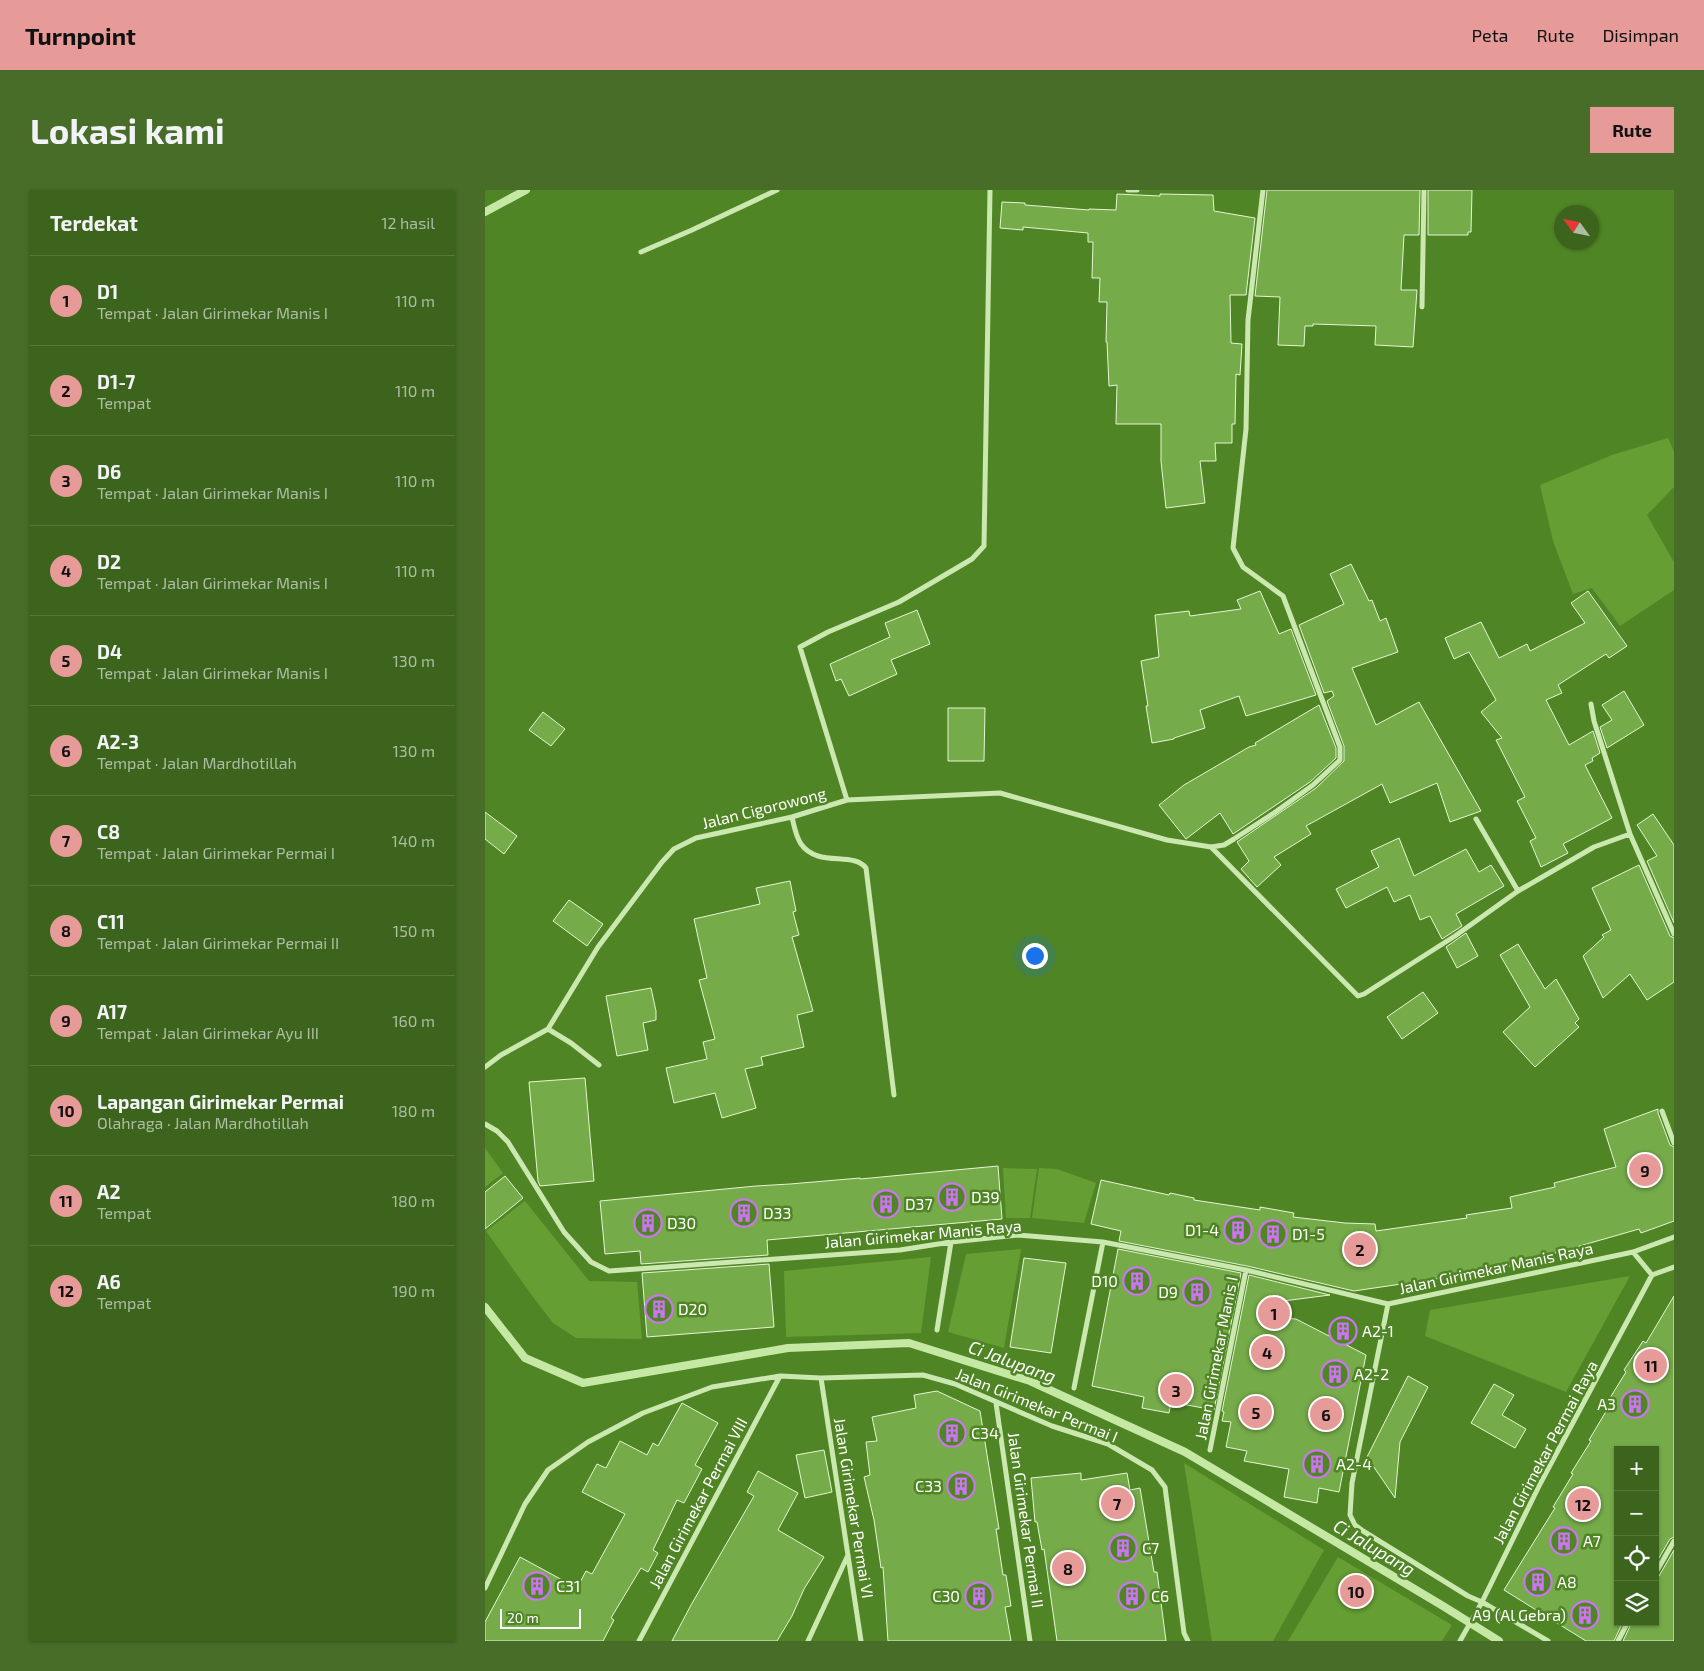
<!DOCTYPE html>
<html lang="id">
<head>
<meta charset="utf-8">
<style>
	body { margin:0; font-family:"Exo 2",sans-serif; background:#476d29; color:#f1f3f6 }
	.controls { position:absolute; right:15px; bottom:15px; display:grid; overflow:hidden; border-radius:0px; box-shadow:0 1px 4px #0004 }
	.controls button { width:45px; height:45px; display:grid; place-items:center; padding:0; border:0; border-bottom:1px solid #55783b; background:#3c641c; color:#f1f3f6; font:25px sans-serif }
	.compass { position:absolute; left:1069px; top:15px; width:45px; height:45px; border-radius:50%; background:#3c641c; box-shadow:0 1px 4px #0004; rotate:303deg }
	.scale { position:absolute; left:15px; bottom:12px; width:81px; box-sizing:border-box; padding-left:5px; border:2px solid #fff; border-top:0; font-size:14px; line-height:18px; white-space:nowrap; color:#fff; -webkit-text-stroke:4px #508525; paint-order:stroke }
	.you { position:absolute; left:549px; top:765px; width:18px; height:18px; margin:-12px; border:4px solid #fff; border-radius:50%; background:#1a73e8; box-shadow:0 0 0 8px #1a73e833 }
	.badge { display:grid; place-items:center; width:32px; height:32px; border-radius:50%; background:#e69b98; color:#111; font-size:16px; font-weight:700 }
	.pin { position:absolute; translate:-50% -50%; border:2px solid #fff; box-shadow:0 1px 5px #0006 }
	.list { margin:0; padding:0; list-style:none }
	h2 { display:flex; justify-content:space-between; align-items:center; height:65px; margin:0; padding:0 20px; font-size:21px }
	h2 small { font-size:16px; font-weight:400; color:#acbda3 }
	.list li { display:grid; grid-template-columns:32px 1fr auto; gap:15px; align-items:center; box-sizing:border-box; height:90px; padding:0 20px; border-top:1px solid #55783b }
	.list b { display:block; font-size:19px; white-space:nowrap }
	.list p { margin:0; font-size:16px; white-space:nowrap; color:#acbda3 }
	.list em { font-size:16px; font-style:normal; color:#acbda3 }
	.icon { flex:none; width:28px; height:28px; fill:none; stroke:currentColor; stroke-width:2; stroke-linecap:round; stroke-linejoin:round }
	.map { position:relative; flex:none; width:1189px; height:1451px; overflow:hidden; border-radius:0px }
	header { display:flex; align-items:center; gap:30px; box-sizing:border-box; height:70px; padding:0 25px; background:#e69b98; color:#111 }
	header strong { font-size:24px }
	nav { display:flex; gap:28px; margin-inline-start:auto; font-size:18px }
	.intro { display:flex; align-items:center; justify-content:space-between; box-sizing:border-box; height:120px; padding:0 30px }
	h1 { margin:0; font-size:35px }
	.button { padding:12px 22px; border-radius:0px; background:#e69b98; color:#111; font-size:18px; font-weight:700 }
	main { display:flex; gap:30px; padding:0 30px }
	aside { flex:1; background:#3c641c; border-radius:0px; box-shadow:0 1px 4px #0004 }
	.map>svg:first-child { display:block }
</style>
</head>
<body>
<header>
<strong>Turnpoint</strong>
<nav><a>Peta</a><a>Rute</a><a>Disimpan</a></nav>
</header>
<div class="intro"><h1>Lokasi kami</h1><a class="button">Rute</a></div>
<main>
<aside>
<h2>Terdekat<small>12 hasil</small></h2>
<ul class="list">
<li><span class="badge">1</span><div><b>D1</b><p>Tempat · Jalan Girimekar Manis I</p></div><em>110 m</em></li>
<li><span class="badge">2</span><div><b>D1-7</b><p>Tempat</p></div><em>110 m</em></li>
<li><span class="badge">3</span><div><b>D6</b><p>Tempat · Jalan Girimekar Manis I</p></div><em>110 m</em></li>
<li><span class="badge">4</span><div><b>D2</b><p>Tempat · Jalan Girimekar Manis I</p></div><em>110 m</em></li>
<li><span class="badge">5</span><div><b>D4</b><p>Tempat · Jalan Girimekar Manis I</p></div><em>130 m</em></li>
<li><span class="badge">6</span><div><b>A2-3</b><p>Tempat · Jalan Mardhotillah</p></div><em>130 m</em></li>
<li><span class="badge">7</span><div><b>C8</b><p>Tempat · Jalan Girimekar Permai I</p></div><em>140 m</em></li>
<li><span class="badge">8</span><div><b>C11</b><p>Tempat · Jalan Girimekar Permai II</p></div><em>150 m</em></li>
<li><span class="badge">9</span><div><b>A17</b><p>Tempat · Jalan Girimekar Ayu III</p></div><em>160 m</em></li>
<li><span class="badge">10</span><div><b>Lapangan Girimekar Permai</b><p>Olahraga · Jalan Mardhotillah</p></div><em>180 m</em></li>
<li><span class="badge">11</span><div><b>A2</b><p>Tempat</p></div><em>180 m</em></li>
<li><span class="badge">12</span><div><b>A6</b><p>Tempat</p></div><em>190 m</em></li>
</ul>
</aside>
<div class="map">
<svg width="1189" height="1451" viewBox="0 0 1189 1451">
	<rect width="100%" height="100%" fill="#508525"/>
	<path fill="#659e33" d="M1183,248l6,13v36l-27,28 27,47v28l-54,36 -28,-38 -19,6 -20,-53 -13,-56 72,-30z
		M0,958l18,25 -18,14z
		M518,978l34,1 -7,49h-24z
		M554,978l18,1 39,14 -12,40 -52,-5z
		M40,1011l64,80 48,1 5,57 -66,-1 -23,-15 -20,-26 -47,-66z
		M536,1059l-17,99 -56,-16 18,-78z
		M446,1067l-10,76 -135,4 -2,-66z
		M1145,1086l-64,116 -141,-56 5,-26z
		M699,1273l140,87 -51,91h-61z
		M853,1367l114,68 -10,16h-154z"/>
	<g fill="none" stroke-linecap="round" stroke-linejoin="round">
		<path stroke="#c5e9a4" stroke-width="8" d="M0,22l41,-22
			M0,1117l40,51 58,25 205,-35 121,-5 121,38 155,71 258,154 56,35"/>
	</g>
	<path fill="#76ab4a" stroke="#e4f6d3" d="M782,0h153l-1,45h-15l-3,55h16l-4,57 -38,-2 1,-19 -63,-2v2h-8l-1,20 -26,-1 2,-48 -25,-1z
		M943,0h44l-1,42h-3v3h-40z
		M632,4l43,2v-2l53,1 1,16 41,7 -9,77h-16l1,48 11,1 -2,31 -4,-1 -1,50h-3v19h-17l1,18h-16l5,42 -39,5 -5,-47v-37h-45l1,-39 -8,1 -2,-44h-1l1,-40h-8l1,-24h-8l1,-36h-5v-9l-65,-6v3l-23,-2 2,-26 23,1v2l64,5v-1l27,1z
		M866,374l18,37 3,-1 8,21 6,-3 12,34 -46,16 24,57 43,-23 62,109 -31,11 -13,-39 -47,20 -8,-19 -76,42 5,8 -37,23 7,8 -24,22 -16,-18 8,-8 -12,-19 79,-54 28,-27v-15l-17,-45 7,-5 -2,-5 -8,2 -25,-68 45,-21 -14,-30z
		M775,401l19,43 12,-5 25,66 -70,21 -7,-20 -39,14 5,18 -31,10v1l-22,4 -6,-37h2l-7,-45 18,-4 -4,-42 34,-4 1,5 51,-7 -4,-9z
		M1103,401l39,55 -18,12 -3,-4 -48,31 4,8 -16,7 23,45 24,-14 7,22 -8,5 1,3 -8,4 27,53 -49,26 5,9 -27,14 -11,-26 6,-3 -19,-37 8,-4 -29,-57 6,-2 -21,-26 15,-12 -27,-48 -15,7 -9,-21 36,-16 18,36 28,-14 3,7 55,-28 -14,-20z
		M432,420l13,34 -39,16 6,14 -48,22 -8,-17 -5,2 -6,-17 60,-27 -5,-14z
		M1139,501l20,34 -37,23 -7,-21 12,-7 -10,-15z
		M834,515l17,43v10l-26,24 -77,52 -13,-21 -34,26 -27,-34 25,-20 65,-38 7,-2 -1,-2z
		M463,518h37l-1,53h-36z
		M58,522l22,17 -14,17 -22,-16z
		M0,622l32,24 -13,18 -19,-15z
		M1168,624l21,31v78l-27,-62 10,-5 -20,-31z
		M914,648l15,38 52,-27 13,23 12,-7 13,21 -48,28 6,12 -20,13 -12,-23 -10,4 -10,-25 -16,7 -7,-15 -41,21 -10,-19 43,-22 -8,-16z
		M1154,675l31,71 4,2v44l-27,18 -17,-26 -27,24 -20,-42 21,-19 -2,-2 9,-5 -19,-42z
		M305,691l6,30 -3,1 6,23 -7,2 21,74 -16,4 7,32 -43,10 2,8 -18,4 11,39 -34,10 -7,-25 -41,10 -8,-35 41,-9 -4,-17 12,-3 -16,-59 8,-2 -13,-59 66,-15 -4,-16z
		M84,710l34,24 -16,22 -34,-25z
		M981,743l12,23 -21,12 -11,-21z
		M1033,754l27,45 11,-10 23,40 -4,4 4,4 -44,40 -32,-35 27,-25 -30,-52z
		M166,798l5,23v9l-13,3 5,27 -31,6 -11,-60z
		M938,802l15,21 -36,26 -15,-22z
		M100,888l9,103 -54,5 -2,-5 -9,-99z
		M1173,919v4l12,32 4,2v74l-33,12 -2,-4 -129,37 -41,6v2l-115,17 -107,-25 -128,-25 2,-10 -30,-7 10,-44 68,15 1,-2 24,5v2l66,10v-3l34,6 -1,4 52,6 30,1 1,7 91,-13 -1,-3 46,-7 -2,-11 45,-10 -1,-4 62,-16 -12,-38z
		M513,976l4,53 -235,21 1,15 -127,9 -1,-13 -35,3 -5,-53 156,-15 34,-2 70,-6v1z
		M20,986l18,22 -38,31v-37z
		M633,1059l123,24 -27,137 -43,-8 -2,11 -27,-5 2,-11 -52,-11z
		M539,1068l42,5 -15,90 -41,-6z
		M284,1074l5,63 -127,10 -5,-64z
		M764,1085l81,20 -70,9v13l36,2 70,36 -27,137 -20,-4 -2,15 -33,-6 5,-28 -45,-8 3,-10 -21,-4 5,-25 -9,-1 2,-9 -2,-1z
		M1189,1106v241l-4,2 -15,26v-115h-37v172h5l-9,19h-28l-82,-51 51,-82 -2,-1 20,-33 -2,-1 20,-32 -2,-1 19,-32 -3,-2 21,-34 -2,-2 19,-29 3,2z
		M923,1186l20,11 -28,55 -5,56 -28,-41z
		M1009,1194l20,11 -12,20 24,14 -11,19 -44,-25z
		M452,1201l43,20 19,118h-3l7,46h3l5,31 -6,1 6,34h-123l-5,-74 -2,1 -7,-48 -10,-43 6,-2 -4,-33 11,-1 -5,-24 44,-9 -2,-13z
		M197,1213l36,20 -23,42 7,4 -18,34 -7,-3 -24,50 5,3 -10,19 -7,-4 -30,50 3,2 -11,21h-118v-19l35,-65 57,31 9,-17 6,3 33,-60 -43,-22 15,-28 9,4 14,-27 27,14 6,-12 5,3z
		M339,1260l8,42 -27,6 -9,-43z
		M273,1281l40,22 -20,37 46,27 -20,32 -12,27 -15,25h-105l19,-36 63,-109 -7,-4z
		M596,1283v7l46,-7 3,17 10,-2 14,84h3l9,69h-109l-13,-92 -2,1 -5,-28h-2l-4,-44z
		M1189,1360v91h-51l9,-19h23v-44l4,-2z"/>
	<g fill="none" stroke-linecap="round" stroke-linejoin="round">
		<path stroke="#cae8af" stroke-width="5" d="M643,0h9
			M156,62l51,-22 85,-40
			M937,117l2,-117
			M1106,514l3,17 36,113 44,100
			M362,610l153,-7 167,47 44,7 13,-2 10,-6 40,-26 39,-28 27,-25v-13l-57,-151 -40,-29 -10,-19 13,-119 2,-109 15,-130
			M307,627c2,9 4,20 9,27 17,24 52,7 65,24l28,227
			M991,629l42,72
			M726,657l147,149 6,-2 91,-58 63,-45 76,-44 36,-13
			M63,839l23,14 28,22
			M0,877l16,-12 47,-26 50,-82 64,-85 12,-13 22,-11 96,-21 55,-17 -47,-153 28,-15 71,-30 73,-43 12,-13 6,-356
			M1177,921l12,32
			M0,934l12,7 11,11 56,90 27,30 18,9 291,-21 51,-8 67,-7 85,7 143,28 142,34 245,-52 41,-15
			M1148,1062l19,23
			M903,1114l-36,179 -2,32 5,10 8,6 105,65 14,6 66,39
			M452,1140l14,-88
			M336,1188l40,263
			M589,1198l29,-146
			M511,1213l34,238
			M725,1260l36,-180
			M1170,1384l19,-33
			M0,1398l40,-84 23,-34 40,-28 55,-29 69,-26 68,-11 41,2 102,-3 32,9 97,42 56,18 44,26 13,17 19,146 4,8
			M154,1451l141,-265
			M323,1451l40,-86
			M975,1451l22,-39 58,-118 112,-209 22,-8
			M1133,1451l10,-19"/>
	</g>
	<defs>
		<g id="building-ring" transform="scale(1.4375)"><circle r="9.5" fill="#508525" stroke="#cc74f1" stroke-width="1.5"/><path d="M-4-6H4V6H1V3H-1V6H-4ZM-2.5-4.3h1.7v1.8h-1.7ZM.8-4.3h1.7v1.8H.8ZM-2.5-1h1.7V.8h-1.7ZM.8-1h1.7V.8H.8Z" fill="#cc74f1"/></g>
	</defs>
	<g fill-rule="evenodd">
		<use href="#building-ring" x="467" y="1007"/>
		<use href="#building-ring" x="401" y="1014"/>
		<use href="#building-ring" x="259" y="1023"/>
		<use href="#building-ring" x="163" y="1033"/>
		<use href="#building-ring" x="753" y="1040"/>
		<use href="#building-ring" x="788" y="1044"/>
		<use href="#building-ring" x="652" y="1091"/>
		<use href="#building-ring" x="712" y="1102"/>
		<use href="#building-ring" x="174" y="1119"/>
		<use href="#building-ring" x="858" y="1141"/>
		<use href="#building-ring" x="850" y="1184"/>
		<use href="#building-ring" x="1150" y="1214"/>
		<use href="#building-ring" x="467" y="1243"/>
		<use href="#building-ring" x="832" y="1274"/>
		<use href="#building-ring" x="476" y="1296"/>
		<use href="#building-ring" x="1079" y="1351"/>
		<use href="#building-ring" x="638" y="1358"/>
		<use href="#building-ring" x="1053" y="1392"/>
		<use href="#building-ring" x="52" y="1396"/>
		<use href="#building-ring" x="494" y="1406"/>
		<use href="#building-ring" x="647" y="1406"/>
		<use href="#building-ring" x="1100" y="1425"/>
	</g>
	<g text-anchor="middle" stroke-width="5" stroke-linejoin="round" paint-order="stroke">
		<g font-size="16" fill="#fff" stroke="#508525">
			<text transform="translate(279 618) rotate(-14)" y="6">Jalan Cigorowong</text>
			<text transform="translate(438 1044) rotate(-5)" y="6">Jalan Girimekar Manis Raya</text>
			<text transform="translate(1011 1078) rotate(-12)" y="6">Jalan Girimekar Manis Raya</text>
			<text transform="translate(731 1168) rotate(-79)" y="6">Jalan Girimekar Manis I</text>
			<text transform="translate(552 1215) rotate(22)" y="6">Jalan Girimekar Permai I</text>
			<text transform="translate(1060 1262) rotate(-62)" y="6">Jalan Girimekar Permai Raya</text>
			<text transform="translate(213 1313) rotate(-62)" y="6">Jalan Girimekar Permai VIII</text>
			<text transform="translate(369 1318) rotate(81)" y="6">Jalan Girimekar Permai VI</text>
			<text transform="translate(541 1330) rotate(82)" y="6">Jalan Girimekar Permai II</text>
		</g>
		<g font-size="16" fill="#fff" stroke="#508525" text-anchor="start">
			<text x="486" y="1013">D39</text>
			<text x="420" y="1020">D37</text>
			<text x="278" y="1029">D33</text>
			<text x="182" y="1039">D30</text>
			<text x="734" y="1046" text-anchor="end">D1-4</text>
			<text x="807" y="1050">D1-5</text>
			<text x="633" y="1097" text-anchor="end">D10</text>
			<text x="693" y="1108" text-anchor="end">D9</text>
			<text x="193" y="1125">D20</text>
			<text x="877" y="1147">A2-1</text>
			<text x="869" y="1190">A2-2</text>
			<text x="1131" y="1220" text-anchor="end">A3</text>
			<text x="486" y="1249">C34</text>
			<text x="851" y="1280">A2-4</text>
			<text x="457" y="1302" text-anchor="end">C33</text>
			<text x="1098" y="1357">A7</text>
			<text x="657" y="1364">C7</text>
			<text x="1072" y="1398">A8</text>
			<text x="71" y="1402">C31</text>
			<text x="475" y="1412" text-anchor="end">C30</text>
			<text x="666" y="1412">C6</text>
			<text x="1081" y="1431" text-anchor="end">A9 (Al Gebra)</text>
		</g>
		<g font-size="18" font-style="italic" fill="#fff" stroke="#508525">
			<text transform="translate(527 1172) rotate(20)" y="6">Ci Jalupang</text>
			<text transform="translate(889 1358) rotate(31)" y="6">Ci Jalupang</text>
		</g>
	</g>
</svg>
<div class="controls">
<button>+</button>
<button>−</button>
<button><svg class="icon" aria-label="locate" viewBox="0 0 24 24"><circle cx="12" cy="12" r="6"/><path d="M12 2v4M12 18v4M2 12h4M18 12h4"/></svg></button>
<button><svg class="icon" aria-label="layers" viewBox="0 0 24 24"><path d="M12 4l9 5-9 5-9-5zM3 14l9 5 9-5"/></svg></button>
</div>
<svg class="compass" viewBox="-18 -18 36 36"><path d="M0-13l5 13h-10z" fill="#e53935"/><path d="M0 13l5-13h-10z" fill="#acbda3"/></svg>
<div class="scale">20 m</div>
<div class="you"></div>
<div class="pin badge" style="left:789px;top:1123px">1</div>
<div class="pin badge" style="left:875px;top:1059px">2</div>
<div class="pin badge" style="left:691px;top:1200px">3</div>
<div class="pin badge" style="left:782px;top:1162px">4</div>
<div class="pin badge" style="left:771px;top:1222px">5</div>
<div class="pin badge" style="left:841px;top:1224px">6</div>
<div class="pin badge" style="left:632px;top:1313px">7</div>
<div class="pin badge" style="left:583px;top:1378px">8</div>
<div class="pin badge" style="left:1160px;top:980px">9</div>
<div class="pin badge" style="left:871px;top:1401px">10</div>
<div class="pin badge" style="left:1166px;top:1175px">11</div>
<div class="pin badge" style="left:1098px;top:1314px">12</div>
</div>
</main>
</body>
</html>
